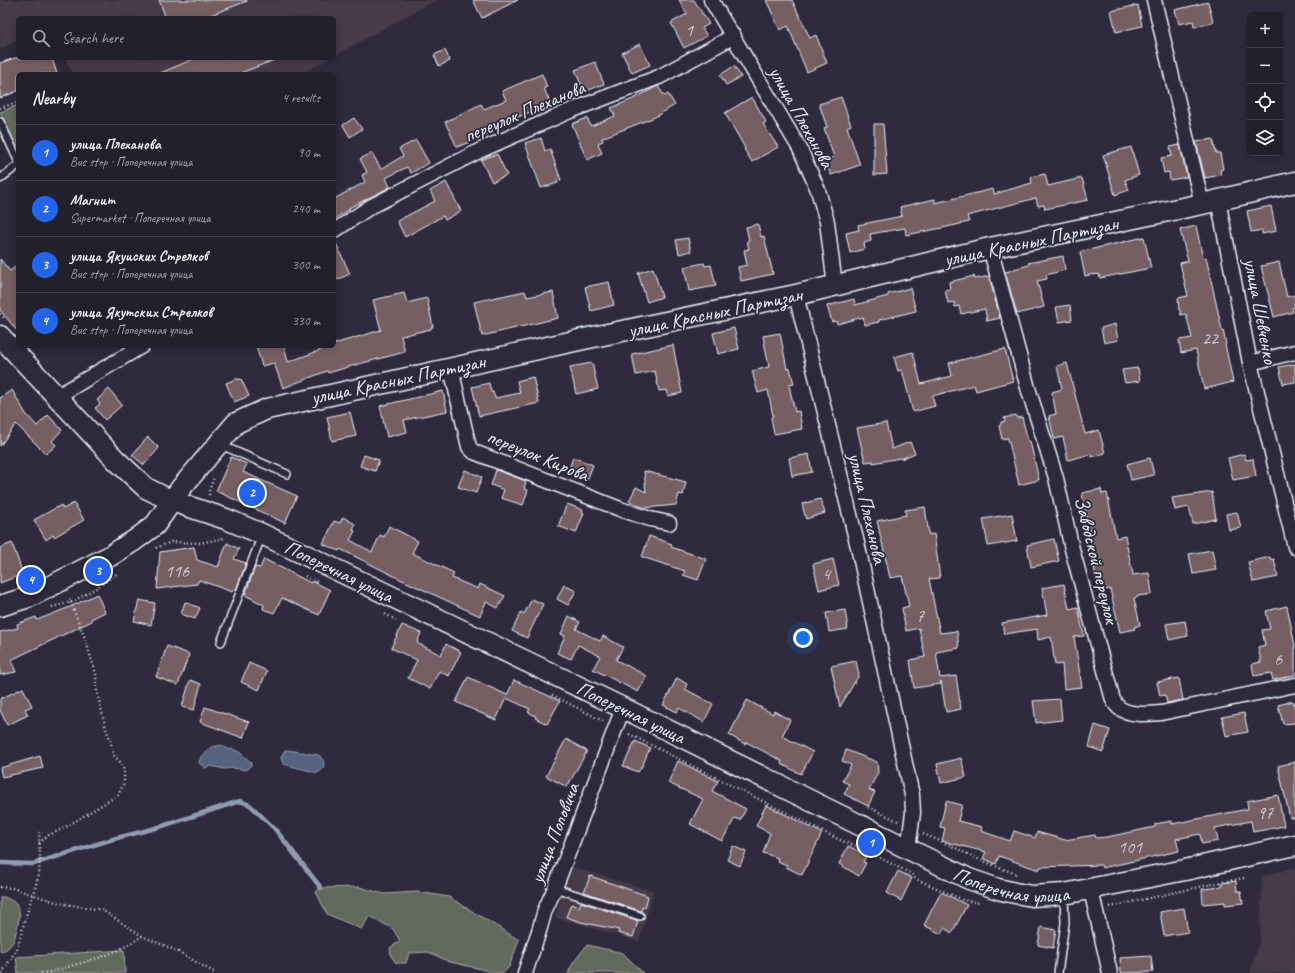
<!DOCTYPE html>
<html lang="en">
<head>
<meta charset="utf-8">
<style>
	body { margin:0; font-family:Caveat,sans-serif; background:#2b2836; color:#f1f3f6 }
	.controls { position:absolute; right:12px; top:12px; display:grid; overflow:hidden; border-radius:6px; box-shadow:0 2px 6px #0003 }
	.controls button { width:36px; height:36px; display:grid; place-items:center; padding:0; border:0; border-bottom:1px solid #403e4a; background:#23202e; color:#f1f3f6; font:20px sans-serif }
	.you { position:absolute; left:803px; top:638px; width:14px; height:14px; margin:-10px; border:3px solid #fff; border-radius:50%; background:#1a73e8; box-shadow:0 0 0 6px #1a73e833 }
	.badge { display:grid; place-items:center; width:26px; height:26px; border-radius:50%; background:#2563eb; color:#fff; font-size:13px; font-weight:700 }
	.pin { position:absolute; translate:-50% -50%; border:2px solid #fff; box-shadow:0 1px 4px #0006 }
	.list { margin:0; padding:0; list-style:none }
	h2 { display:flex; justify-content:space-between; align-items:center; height:52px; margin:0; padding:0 16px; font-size:17px }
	h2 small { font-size:13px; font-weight:400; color:#a3a3aa }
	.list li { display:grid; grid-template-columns:26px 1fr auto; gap:12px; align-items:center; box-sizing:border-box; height:56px; padding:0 16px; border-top:1px solid #403e4a }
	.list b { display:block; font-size:15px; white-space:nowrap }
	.list p { margin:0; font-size:13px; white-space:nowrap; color:#a3a3aa }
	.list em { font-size:13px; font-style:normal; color:#a3a3aa }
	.icon { flex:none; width:22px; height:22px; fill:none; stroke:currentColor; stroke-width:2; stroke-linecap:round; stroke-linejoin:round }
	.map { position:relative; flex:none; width:1295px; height:973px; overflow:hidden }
	.search { position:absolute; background:#23202e; box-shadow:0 2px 6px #0003; left:16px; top:16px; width:320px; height:44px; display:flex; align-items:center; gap:10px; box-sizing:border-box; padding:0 14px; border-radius:6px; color:#a3a3aa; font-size:15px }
	.panel { position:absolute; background:#23202e; box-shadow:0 2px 6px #0003; left:16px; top:72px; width:320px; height:276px; border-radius:6px }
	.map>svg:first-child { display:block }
</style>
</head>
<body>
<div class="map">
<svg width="1295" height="973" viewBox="0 0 1295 973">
	<rect width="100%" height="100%" fill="#2f2a3d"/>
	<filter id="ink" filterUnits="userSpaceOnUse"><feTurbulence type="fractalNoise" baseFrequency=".025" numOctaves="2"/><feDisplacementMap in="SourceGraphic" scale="8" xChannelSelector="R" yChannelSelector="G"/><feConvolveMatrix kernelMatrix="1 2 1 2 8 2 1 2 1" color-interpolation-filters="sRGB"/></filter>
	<g filter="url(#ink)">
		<path fill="#443a49" d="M0,0h436l-102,56v-38h-316v22l-18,9z
			M65,58h266l-30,16h-228z
			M570,866l84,25 -15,51 -84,-25z
			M1295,868v105h-45l10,-34 2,-63z"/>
		<path fill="#64695b" stroke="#a6adaa" d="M18,105v41l-2,1 -16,-35z
			M359,887l25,7 34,-2 31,5 70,43 -10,27 -6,6h-15l-3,-3 -35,-8 -22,-10 -19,1 -3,10h-10l-5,-7 -1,-8 10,-7 -7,-12 -23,-13 -9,13 -34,-15 -11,-22 5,-4z
			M0,897h5l11,6 4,12 -6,26 -6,7 -7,4 -1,-1z
			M587,945l36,8 20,20h-75l5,-10z
			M124,950l1,23h-107l-2,-16z"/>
		<path fill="#576480" stroke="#919cb0" d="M222,745c7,6 6,3 13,5 6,2 12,9 17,13l-2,3 -4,4 -13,-2 -9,1 -13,-3 -6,2 -6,-5c2,-11 7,-9 13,-16z
			M288,750l31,5 5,7 -1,7 -5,4 -35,-9 -2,-6 3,-7z"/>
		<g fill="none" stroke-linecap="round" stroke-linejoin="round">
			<path stroke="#919cb0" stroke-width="4.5" d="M0,863l33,1 80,-25 43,-11 84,-27 10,4 25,24 46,59"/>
		</g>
		<path fill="#765f64" stroke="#e8f1f8" d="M159,0h88v1l-44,17h-37z
			M473,0h45l-36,18z
			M679,0h15l15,24 -7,4 5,8 -23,12 -13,-25 16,-9z
			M766,0h26l18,38 6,-3 11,28 -20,9 -19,-46 -8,4z
			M1208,2l5,20 -19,5 -1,-6 -14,3 -4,-14z
			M1138,5l4,21 -26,6 -5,-21z
			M640,44l10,21 -18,8 -10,-20z
			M445,50l5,11 -11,5 -5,-11z
			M15,58h37l5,16h-39v17l-18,7v-35z
			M196,58h81v1l-39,15h-80z
			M595,62l9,22 -20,8 -9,-22z
			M734,66l7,11 -15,8 -6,-10z
			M542,74l5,13 -3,1 8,20 -18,7 -1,-4 -20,8 -1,-3 -27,12 2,7 -30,12 -12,-25 36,-18 3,5 22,-9 -4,-9z
			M658,86l6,10 4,-2 7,11 -20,12 -53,21 1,3 -5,2 4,10 -15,7 -15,-36 15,-6 4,8 24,-10 -4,-8 22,-9z
			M752,97l14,25 -3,2 15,23 -26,15 -8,-13 1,-1 -20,-35z
			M841,97l10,28 -4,2 13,38 -29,10 -6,-15 9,-3 -10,-29 3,-1 -8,-23z
			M354,118l8,11 -12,8 -7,-12z
			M874,124h9l4,50 -13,1z
			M541,138l4,13 5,-2 11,31 -4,1 1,2 -17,5 -16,-45z
			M1213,139l3,14h4l3,16 -3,1 1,5 -16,3 -9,-36z
			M416,140l13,23 -18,10 -4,-6 -21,11 4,9 -41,21 1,1 -16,10v-20l31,-17 -3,-7 5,-3 -7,-13 12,-6 9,16 22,-13 -4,-7z
			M1180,145l7,32 -17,3 -1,-8 -5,1 -3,-15 11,-2 -2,-9z
			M1131,147l8,28 -14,5 4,10 -14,5 -12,-40z
			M497,154l10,21 -15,7 -11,-22z
			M1045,174l3,12 34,-8 6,22 -43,9 -1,-4 -6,1 -2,-8 -69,18 2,6 -22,5 -41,8 -1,-7 -35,6 1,7 -7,2 1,6 -15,4 -4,-20 13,-3 -1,-5 44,-9 -2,-9 35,-8v4l58,-14 1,5 38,-11 -1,-6z
			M446,182l15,29 -16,9 -2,-4 -38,21 -8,-16 38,-20 -5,-10z
			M1271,206l5,25 -14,3v-4l-11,2 -4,-21z
			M758,224l3,13 3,-1 9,38 -32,7 -3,-14 9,-2 -3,-15 5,-1 -2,-8 2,-1 -3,-13z
			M1196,226l7,32 3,-1 16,73h1l3,14h-1l8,38 -29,7 -8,-39 -15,3 -2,-13 13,-2 -6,-24 -5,1 -1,-5h-1l-1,-12 10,-2 -8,-33 8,-2 -8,-31z
			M1144,237l7,31 -51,10 -1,-4 -5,1v-1l-9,2 -5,-24z
			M688,238l3,13 -12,3 -3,-14z
			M334,239l16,35 -16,7z
			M1063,256l2,14 -19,5 1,4 -10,2 7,26 -27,7 -12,-42 5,-1v-1l19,-5 -1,-2z
			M0,259l10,12 8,-6v67l-18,-22z
			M1279,262l8,35 8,-2v12l-3,1 1,4 -19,5 -13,-51z
			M704,263l1,3 6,-1 5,21 -27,5 -5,-24z
			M653,268l9,29 -15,5 -9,-29z
			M974,276l1,3 14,-3 11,42 -13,3 -2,-12 -24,5 -2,-8 -4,1 -1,-5 -6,1 -3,-13 5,-1 -1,-7z
			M609,282l5,23 -23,6 -6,-24z
			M910,288l6,23 -37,9v2l-14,3 -2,-8 -26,7 -1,-3 -4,1 -5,-16 27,-7 1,6 33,-9v-2z
			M525,291l2,6 26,-5 5,26 -76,18 -8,-34z
			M404,293l3,10 20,-5 6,29h-2v2l-30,7 4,16 -50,13 -27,8 -1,-2 -44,17 -9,-25 -12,3 -6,-20h28l4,16 33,-12 -1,-4h14v-2l47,-14 -8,-30z
			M1070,305l2,15 -13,2 -3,-15z
			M1115,324l3,16 -14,3 -3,-15z
			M734,328l5,21 -21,5 -5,-21z
			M780,333l7,36 3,-1 4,16 -5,1 6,27 4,-1 3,18 -28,5 -3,-17 2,-1 -5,-26 -10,3 -6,-22 17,-4 -6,-31z
			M673,345l9,48 -14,3 -1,-6 -8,1 -4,-20 -19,4 -4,-21z
			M1005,349l8,32 -37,10 -2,-6 -42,11 3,10 -22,6 -11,-42 -4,1 -4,-14 19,-5 8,32 31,-8 -3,-13z
			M592,363l6,26 -22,5 -6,-27z
			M1067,363l18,71 14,-4 6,23 -13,4 -1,-3 -23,6 -5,-23 -9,2 -5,-23 7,-2 -4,-22 10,-3 -5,-23z
			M1295,364v18l-12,2 -4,-17z
			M1138,368l2,13 -15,2 -3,-13z
			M533,377l6,26 -60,13 -7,-29 17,-4 2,9h2l2,6 25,-5 -3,-12z
			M236,379h5l8,17 -15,6 -8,-19z
			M109,389l13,16 -17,15 -10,-12 5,-4 -3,-4z
			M12,390l14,24 11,12 11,-11 14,15 -10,11 4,4 -10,9 -30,-30 -16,22v-48z
			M443,391l4,20 -43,9 3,12 -20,5 -7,-31z
			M350,412l6,24 -24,5 -5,-24z
			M1016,415l1,3 5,-1 6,24h2l9,39 -20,5 -11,-47 -6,1 -3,-13 2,-1v-3l4,-1 -1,-3z
			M886,423l6,26 18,-7 5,11 -14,6 -1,-1 -27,5v-2l-8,1 -8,-34z
			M148,437l11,11 -15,17 -12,-10z
			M809,454l3,18 -20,4 -3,-18z
			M1244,454l2,6 7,-1 3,17 -23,4 -5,-22z
			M364,455l15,5 -4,11 -15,-5z
			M231,457l16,7 -4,8 54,24 -12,27 -69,-32z
			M573,457l20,8 -6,15 -19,-7z
			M1150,458l4,17 -23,5 -4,-16z
			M465,470l17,7 -6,16 -18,-6z
			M496,470l30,11 -2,8 4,1 -5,15 -22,-7 3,-8 -13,-5z
			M644,471l42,11 -3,13 -4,-1 -3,11 -31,3 -16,-7 7,-14 10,5z
			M1101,489l1,5 5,-1 9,45 9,-2 8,39 16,-2 3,21 -14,2v1l-4,1 6,27 -6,2 1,2 -15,3 -10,-43 -11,2 -5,-23 2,-1 -14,-74z
			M1212,492l4,27 -23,5 -4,-17 -14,3 -3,-12z
			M820,499l5,14 -19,6 -4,-15z
			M74,503l10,17 -30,17 -1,-2 -7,5 -12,-20 27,-15 2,4z
			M567,504l16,6 -1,2 2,1 -8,20 -18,-7z
			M925,507l4,28 5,-1 6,44 -11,1 11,54 17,-2 2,17 -23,4 4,26 16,-2 5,33 -15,3 -5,-31v3l-27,4 -4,-28 15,-3 -6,-29 -13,3 -4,-23 7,-2 -7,-30 -12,2 -13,-57 29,-6 -1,-5z
			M1237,512l4,16 -12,2 -3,-16z
			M1012,514l5,27 -29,5 -5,-27z
			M343,517l12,7 -2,6 2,1 -5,9 22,12 8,-17 4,2 5,-11 29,15 -6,12 42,20 -2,5 26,11 2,-5 25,12 -7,12 -12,-6 -6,14 -80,-37 -60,-30 -1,2 -16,-7 11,-23 6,2z
			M649,536l23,8 -1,3 35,12 -8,21 -15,-5 2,-4 -43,-14z
			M1054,539l5,22 -28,6 -4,-22z
			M12,543l11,31 -23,9v-35z
			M227,543l12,6 -5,10 12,4 -10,27 -2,-1 -2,3 -33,-12 -2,4 -40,5 3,-37 34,-5 3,13 21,7z
			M1212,550l4,20 -23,4 -4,-20z
			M1270,557l1,3 3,-1 4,18 -25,5 -5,-20z
			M264,559l47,24 1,-2 18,9 -11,25 -37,-17 -8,15 -11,-4 1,-4 -19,-10 10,-28 5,1z
			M833,559l6,26 -20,5 -6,-26z
			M1064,584l5,25 9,-2 6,29 -10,1 8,50 -18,2 -2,-25 -7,1 -4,-28 -13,3 -1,-11 -33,5 -2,-11 45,-8 -5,-27z
			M564,585l12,6 -8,14 -11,-6z
			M97,594l8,18 -14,7 1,2 -81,39 5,12 -16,3v-43l18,-4 -1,-4 19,-7 1,3 33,-13z
			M532,599l11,5 -16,34 -15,-7 9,-19 3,2z
			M139,600l16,3 -4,22 -17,-4z
			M185,602l15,6 -5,11 -14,-5z
			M1287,606l8,40v29l-22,5 -2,-7 -17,3 -2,-12 9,-2 -3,-15 7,-2 -3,-15 8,-1 -4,-18z
			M845,610l3,19 -19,3 -3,-19z
			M569,616l11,6 -4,7 24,12 3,-5 20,11 -7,13 31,16 -9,16 -45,-23 7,-13 -22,-11 -7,14 -14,-6 8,-17 -4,-2z
			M1185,621l3,15 -19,4 -3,-16z
			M402,625l19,8 -4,10 24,12 5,-11 15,8 -12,24 -10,-5 -9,18 -22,-11 9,-18 -26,-12z
			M167,646l22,8 -11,31 -22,-8z
			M856,661l3,14 -19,32 -9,-41z
			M249,663l18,8 -8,19 -18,-8z
			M468,677l39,18 7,-15 46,21 -13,23 -12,-6 1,-2 -8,-4 2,-3 -24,-11 -10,22 -40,-18z
			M677,678l10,6 -2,5 28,15 -9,18 -25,-14 -2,4 -14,-7z
			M1179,678l4,22 -16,3 -2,-8 -5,1 -3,-14z
			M190,680l11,4 -7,26 -12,-3z
			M23,688l9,18 -7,3 3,6 -21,10 -7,-15v-11z
			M1060,699l2,21 -26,3 -3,-22z
			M747,700l26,14 1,-3 16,9 -8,16 31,16 -12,22 -20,-10 1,-3 -36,-19 -1,2 -16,-9z
			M1293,701l2,9v13l-12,1 -5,-19z
			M205,707l44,15 -6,16 -43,-16z
			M1244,713l4,19 -22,4 -4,-19z
			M1095,725l15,5 -7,22 -14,-5z
			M566,739l21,12 -20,36 -21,-11z
			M635,741l15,7 -8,18 -4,6 -15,-6z
			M846,750l31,12 1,10 -9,18 6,2 -7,14 -24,-12 5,-10 -7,-3 9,-16 -9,-4z
			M40,756l3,12 -41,9 -2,-9z
			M961,758l5,19 -25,6 -4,-19z
			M678,761l40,20 -6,10 34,18 -6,11 -5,-2 -13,23 -32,-17 13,-25 -35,-16z
			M1295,762v56h-5l-12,-52z
			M1278,795l6,31 -31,6 -2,-11 -36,7 3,13 -16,3 -2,-10 -24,5 3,12 -77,17 -1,-3 -61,2 -1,3 -40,-14 -3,8 -13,-6 3,-6 -44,-11 3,-13 -5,-1 6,-26 16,4 -4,16 24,6 -1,4 29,10 4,-10 21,7 2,-6 28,8 30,-5 1,3 11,-1 48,-10v-3l17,-3v3l76,-15 -1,-8z
			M766,805l56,28 -20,42 -16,-8 1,-2 -10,-4 1,-3 -15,-5 7,-20 -14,-7z
			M733,846l13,6 -6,14 -13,-6z
			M848,846l19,9 -4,7 3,1 -7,13 -20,-12z
			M898,871l14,7 -11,23 -14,-8z
			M590,876l58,20 -3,12 -3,-1 -1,4 -57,-19z
			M1236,881l1,10h4l2,12 -18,2v-3l-22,2 -1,-15 20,-2v-4z
			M941,892l26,13 -15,28 -8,-5 -3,6 -17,-9z
			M581,902l57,19 -5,16 -15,-4 1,-3 -38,-8 -15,-5 5,-13 8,3z
			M1184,908l4,24 -24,4 -4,-24z
			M1041,927l15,3 -3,18 -15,-3z
			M1151,956l2,16 -32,1 -1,-15z"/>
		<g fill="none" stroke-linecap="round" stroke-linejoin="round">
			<g stroke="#e8f1f8" stroke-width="10">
				<path id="lane" d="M0,122l18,38
					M0,179l18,-14
					M221,445l66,29
					M221,642l41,-107
					M555,888l85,28
					M1058,973l7,-50 -1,-27"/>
			</g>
			<g stroke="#e8f1f8" stroke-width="17">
				<path id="street" d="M711,0l89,149 18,41 9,32 8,64
					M1154,0l48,204
					M1218,200l32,163 45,184
					M334,231l36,-24 111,-57 89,-39 89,-34 75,-41
					M990,248l38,140 28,90 16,71 41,151c1,2 4,6 6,8 12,8 29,6 42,5l134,-28
					M796,295l62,252 54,248 1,18 -5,36
					M1250,363l45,-11
					M451,368l18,79 5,5 146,57 30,10 19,4
					M56,397l86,-51
					M1091,890l19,83
					M525,973l14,-42 6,-21 10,-22 68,-180"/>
			</g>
			<g stroke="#e8f1f8" stroke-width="23">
				<g id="secondary">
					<path d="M0,336l116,124 30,28 26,13 9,-13 55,-65 31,-14 312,-69 217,-45 194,-47 212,-44 93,-22"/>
					<path id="s1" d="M0,606l29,-9 81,-41 25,-16 20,-15 17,-24 54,18 36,15 361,174 346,171 29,10 17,4 17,3 32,-2 121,-24 110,-25"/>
				</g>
			</g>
			<path stroke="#e8f1f8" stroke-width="2.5" stroke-dasharray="1 3" stroke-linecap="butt" d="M0,108l18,-6
				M0,314l4,4
				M209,495v-4l5,-14
				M156,548l15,-6 29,1 25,-5
				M305,576l12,6
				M48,608l24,-6 26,-15 20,-14
				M385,614l11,6
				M552,695l51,26
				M629,734l213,107 14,5 54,27 6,6 47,21 17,3
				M868,807l30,14
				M923,834l27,11 23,12 43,17
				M39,843l10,-8 15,-7 54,-33 6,-12v-13l-4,-8 -5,-5 -3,-6 -1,-10 -5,-12 -9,-37 -1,-18 -11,-36 -17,-42
				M0,887l12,1 47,15 43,7 40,26 35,15 38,22
				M1110,907l107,-24 27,-5
				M2,973l15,-24 9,-33 13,-41 1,-18 -1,-25
				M41,973l10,-1c34,-11 62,-15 91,-36"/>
			<use href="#lane" stroke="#2f2a3d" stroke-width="7"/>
			<use href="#street" stroke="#2f2a3d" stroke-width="14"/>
			<use href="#secondary" stroke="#2f2a3d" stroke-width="20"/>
		</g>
	</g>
	<g text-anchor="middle" stroke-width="3.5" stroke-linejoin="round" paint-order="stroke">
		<g font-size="18" fill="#ccccd3">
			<text x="689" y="36">1</text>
			<text x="1210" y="344">22</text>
			<text x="177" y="577">116</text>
			<text x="826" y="580">4</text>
			<text x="920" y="622">7</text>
			<text x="1278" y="665">6</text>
			<text x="1265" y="819">97</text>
			<text x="1130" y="853">101</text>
		</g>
		<g font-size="20" fill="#e8f1f8" stroke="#2f2a3d">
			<text transform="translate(524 111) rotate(-23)" y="7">переулок Плеханова</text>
			<text transform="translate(802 117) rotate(61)" y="7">улица Плеханова</text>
			<text transform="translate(1031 241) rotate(-12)" y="7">улица Красных Партизан</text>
			<text transform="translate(1261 311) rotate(79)" y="7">улица Шевченко</text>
			<text transform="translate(715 312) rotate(-12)" y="7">улица Красных Партизан</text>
			<text transform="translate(398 379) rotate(-12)" y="7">улица Красных Партизан</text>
			<text transform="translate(538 455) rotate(22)" y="7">переулок Кирова</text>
			<text transform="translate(868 508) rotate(77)" y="7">улица Плеханова</text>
			<text transform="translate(1097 560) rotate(76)" y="7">Заводской переулок</text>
			<text transform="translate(339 571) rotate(26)" y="7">Поперечная улица</text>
			<text transform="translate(631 712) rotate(26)" y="7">Поперечная улица</text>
			<text transform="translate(554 833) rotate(-69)" y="7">улица Поповича</text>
			<text dy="7" stroke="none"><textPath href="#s1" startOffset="1131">Поперечная улица</textPath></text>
		</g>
	</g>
</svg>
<div class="controls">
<button>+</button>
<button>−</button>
<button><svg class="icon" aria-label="locate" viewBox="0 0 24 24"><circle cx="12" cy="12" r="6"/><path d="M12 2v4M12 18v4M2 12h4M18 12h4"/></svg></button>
<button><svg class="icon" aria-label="layers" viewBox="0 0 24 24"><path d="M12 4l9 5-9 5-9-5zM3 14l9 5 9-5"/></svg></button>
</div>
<div class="you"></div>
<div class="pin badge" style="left:871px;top:843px">1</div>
<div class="pin badge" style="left:252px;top:493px">2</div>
<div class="pin badge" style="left:98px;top:571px">3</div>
<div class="pin badge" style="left:31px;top:580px">4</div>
<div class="search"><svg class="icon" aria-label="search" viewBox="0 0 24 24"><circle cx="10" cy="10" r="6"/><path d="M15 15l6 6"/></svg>Search here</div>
<section class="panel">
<h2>Nearby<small>4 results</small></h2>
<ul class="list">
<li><span class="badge">1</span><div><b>улица Плеханова</b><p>Bus stop · Поперечная улица</p></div><em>90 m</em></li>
<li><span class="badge">2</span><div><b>Магнит</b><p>Supermarket · Поперечная улица</p></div><em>240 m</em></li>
<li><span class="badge">3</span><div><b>улица Якуиских Стрелков</b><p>Bus stop · Поперечная улица</p></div><em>300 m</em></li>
<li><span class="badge">4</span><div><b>улица Якутских Стрелков</b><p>Bus stop · Поперечная улица</p></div><em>330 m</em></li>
</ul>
</section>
</div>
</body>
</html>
